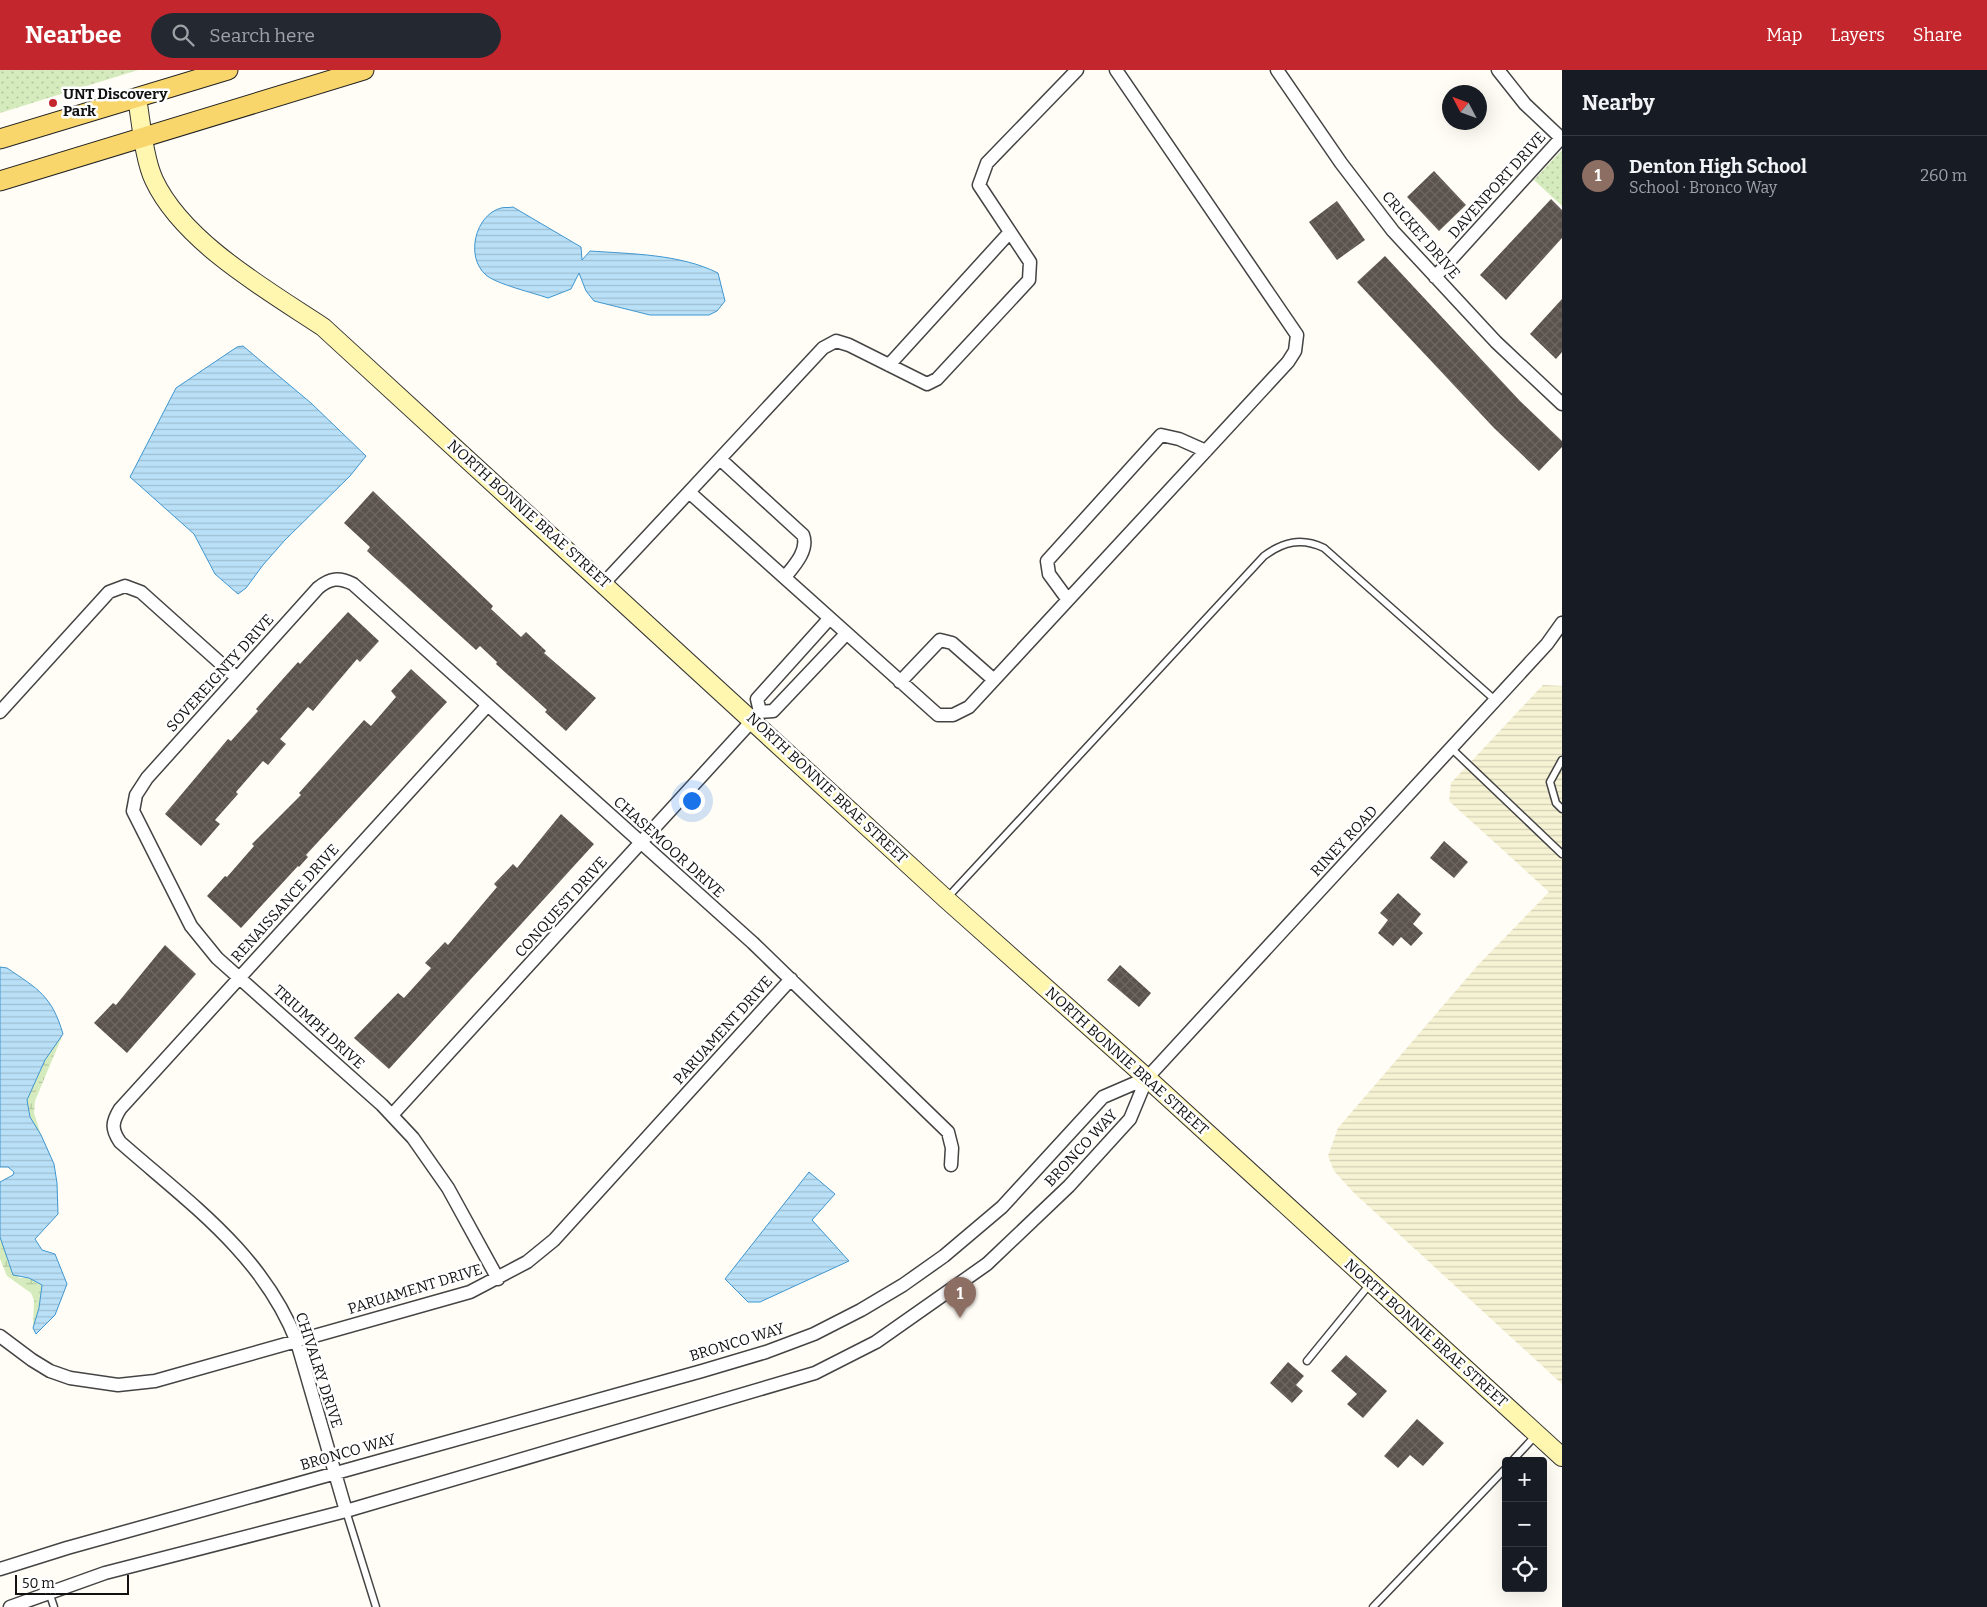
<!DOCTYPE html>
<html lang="en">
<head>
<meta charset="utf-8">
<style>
	body { margin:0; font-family:Bitter,serif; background:#242831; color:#f1f3f6 }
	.controls { position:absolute; right:15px; bottom:15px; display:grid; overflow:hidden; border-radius:5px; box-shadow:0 5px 20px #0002 }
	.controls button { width:45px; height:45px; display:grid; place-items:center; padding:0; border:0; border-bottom:1px solid #363941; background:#171b24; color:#f1f3f6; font:25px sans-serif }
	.compass { position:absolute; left:1442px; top:15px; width:45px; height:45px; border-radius:50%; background:#171b24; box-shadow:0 5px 20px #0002; rotate:311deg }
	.scale { position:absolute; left:15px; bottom:12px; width:114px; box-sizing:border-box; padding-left:5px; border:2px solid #111; border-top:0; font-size:14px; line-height:18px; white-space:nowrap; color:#111; -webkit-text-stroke:4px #fff; paint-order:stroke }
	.you { position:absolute; left:691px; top:730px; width:18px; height:18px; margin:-12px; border:4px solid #fff; border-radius:50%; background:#1a73e8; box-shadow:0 0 0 8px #1a73e833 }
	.badge { display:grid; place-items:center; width:32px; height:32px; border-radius:50%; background:#c4262e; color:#fff; font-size:16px; font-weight:700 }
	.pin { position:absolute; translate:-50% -41px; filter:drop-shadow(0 1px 2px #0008) }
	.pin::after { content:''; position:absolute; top:26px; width:18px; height:15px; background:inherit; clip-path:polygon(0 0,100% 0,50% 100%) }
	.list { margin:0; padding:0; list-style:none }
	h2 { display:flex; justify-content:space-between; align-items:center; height:65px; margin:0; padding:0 20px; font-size:21px }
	h2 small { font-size:16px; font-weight:400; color:#9ea1a6 }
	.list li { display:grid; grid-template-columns:32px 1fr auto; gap:15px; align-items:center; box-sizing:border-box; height:80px; padding:0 20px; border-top:1px solid #363941 }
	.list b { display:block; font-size:19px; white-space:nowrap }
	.list p { margin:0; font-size:16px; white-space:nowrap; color:#9ea1a6 }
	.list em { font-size:16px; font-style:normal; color:#9ea1a6 }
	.icon { flex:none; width:28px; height:28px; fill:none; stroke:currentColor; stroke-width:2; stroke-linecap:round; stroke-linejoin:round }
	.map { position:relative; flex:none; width:1562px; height:1537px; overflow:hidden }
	header { display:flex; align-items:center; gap:30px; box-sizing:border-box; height:70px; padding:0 25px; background:#c4262e; color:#fff }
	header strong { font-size:24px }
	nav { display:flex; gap:28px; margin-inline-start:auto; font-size:18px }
	.search { width:350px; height:45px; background:#242831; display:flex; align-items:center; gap:12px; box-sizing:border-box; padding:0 18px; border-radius:28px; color:#9ea1a6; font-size:19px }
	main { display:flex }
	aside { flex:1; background:#171b24 }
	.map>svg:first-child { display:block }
</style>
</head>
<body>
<header>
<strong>Nearbee</strong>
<div class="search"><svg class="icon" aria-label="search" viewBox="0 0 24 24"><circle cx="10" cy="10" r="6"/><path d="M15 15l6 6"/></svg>Search here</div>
<nav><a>Map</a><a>Layers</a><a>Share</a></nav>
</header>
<main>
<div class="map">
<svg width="1562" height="1537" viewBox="0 0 1562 1537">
	<defs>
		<pattern id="farmland-rules" width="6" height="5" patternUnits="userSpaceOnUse" patternTransform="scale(1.25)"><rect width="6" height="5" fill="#f6f3d4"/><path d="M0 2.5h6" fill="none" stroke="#d2cfb5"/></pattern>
		<pattern id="green-dots" width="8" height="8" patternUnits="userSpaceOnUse" patternTransform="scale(1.25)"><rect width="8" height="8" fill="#d5ebbd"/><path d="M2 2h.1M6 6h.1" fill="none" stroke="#b6c8a1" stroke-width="1.8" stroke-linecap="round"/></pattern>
		<pattern id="wetland-marsh" width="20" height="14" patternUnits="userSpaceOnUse" patternTransform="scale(1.25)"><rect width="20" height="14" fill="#d5ebbd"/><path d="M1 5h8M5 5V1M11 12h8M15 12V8" fill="none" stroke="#b6c8a1"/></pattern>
		<pattern id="water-rules" width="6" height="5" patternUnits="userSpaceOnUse" patternTransform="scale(1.25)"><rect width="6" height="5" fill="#b9e0f7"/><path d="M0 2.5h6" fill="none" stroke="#9ebfd3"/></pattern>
		<pattern id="building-cross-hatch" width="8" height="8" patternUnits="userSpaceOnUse" patternTransform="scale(1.25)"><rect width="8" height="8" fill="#5a524d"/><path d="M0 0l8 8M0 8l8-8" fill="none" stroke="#6d6662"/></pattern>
	</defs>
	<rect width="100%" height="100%" fill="#fffdf5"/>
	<path fill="url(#farmland-rules)" d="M1543,615l19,1v698l-208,-191 -20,-22 -6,-15 10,-28 140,-163 71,-73 -100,-91 2,-18z"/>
	<path fill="url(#green-dots)" d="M0,0h138l-138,43z
		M1562,80v56l-28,-26z"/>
	<path fill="url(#wetland-marsh)" d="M63,964l-28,67 -1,12 7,22 -11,-18 -3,-17 18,-40z
		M0,1167l19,41h10l13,7 -3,23 -6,20 1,-28 -3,-7 -24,-17 -7,-17z"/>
	<path fill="url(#water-rules)" stroke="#3f96cf" d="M513,137l68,40 1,13 8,-9c42,3 90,3 128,22l7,28 -8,10 -8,4h-59l-56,-14 -8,-10 -7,-18 -8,16 -23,9c-14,-5 -52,-14 -62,-23 -21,-18 -11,-60 15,-67 4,-1 8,0 12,-1z
		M243,276l68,57 55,53 -16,20 -65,64 -22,25 -17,23 -8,6 -23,-20 -21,-40 -64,-57 46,-89 61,-41z
		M0,897l7,1c31,21 45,28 56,66l-18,26 -18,40 3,17 11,18 13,29 3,19 1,31 -23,25 7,11 13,4 12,30 -12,31 -19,19 -3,-6 6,-20 3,-23 -13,-7 -16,-3 -13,-38v-55l13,-7 1,-3 -6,-5h-8z
		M809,1102l26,22 -23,26 37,41 -89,41h-12l-23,-23z"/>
	<path fill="url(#building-cross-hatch)" d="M1434,101l32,34 -27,26 -32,-34z
		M1551,129l11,11v28l-56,62 -26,-25z
		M1337,131l28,39 -28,20 -28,-38z
		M1385,186l135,145 42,40v6l-23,24 -45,-43 -137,-146z
		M1562,229v53l-6,7 -26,-25z
		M373,421l120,115 -2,3 30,28 5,-5 20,19 -2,2 52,45 -30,33 -21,-19 2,-2 -51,-46 1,-2 -17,-16 -4,4 -109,-99 3,-4 -26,-24z
		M348,542l31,29 -19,21 -3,-3 -44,52 -5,-4 -28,32 6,5 -18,21 -5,-4 -27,31 2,2 -23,26 5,4 -19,22 -36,-32 63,-75 3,2 27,-30 -2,-2 42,-47 2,2z
		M411,599l36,33 -141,153 2,2 -9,10 -1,-1 -57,62 -34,-32 18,-20 2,1 27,-31 -2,-2 49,-49 -2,-2 65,-73 7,6 25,-29 -5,-6z
		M561,744l33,30 -205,225 -35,-31 44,-45 6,5 27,-30 -6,-5 20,-21 3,3 49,-58 -3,-3 19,-20 4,4z
		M1444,771l24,21 -14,16 -24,-20z
		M1398,823l23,21 -8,10 10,9 -12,13 -10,-9 -8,9 -15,-13 10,-13 -8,-7z
		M165,875l31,29 -69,79 -33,-30 19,-20 3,2z
		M1120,895l31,28 -12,14 -32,-27z
		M1346,1285l41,36 -24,27 -16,-14 10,-10 -26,-23z
		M1288,1292l16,14 -8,9 7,6 -11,12 -22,-20z
		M1417,1349l27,24 -21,23 -13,-11 -12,13 -14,-12z"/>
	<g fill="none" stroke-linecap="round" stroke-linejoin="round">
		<g stroke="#444" stroke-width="9">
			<path id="lane" d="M1451,678l111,106
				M1562,690l-12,22 6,21 6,6
				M947,828l317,-342c19,-14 37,-19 60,-8l171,152
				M1307,1291l63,-77
				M1512,1391l25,-27
				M346,1441l30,96
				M49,1522l5,15
				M1373,1537l133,-139"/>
		</g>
		<g stroke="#444" stroke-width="15">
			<path id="street" d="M1077,0l-90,93 -8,22 51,77 -1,18 -92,99 -10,5 -78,-39 -13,-4 -13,7 -134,144 249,223h15l16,-8 319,-345 7,-11 2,-16 -181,-265
				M1277,0l64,93 52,68 103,111 66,62
				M1498,0l27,34 36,34
				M1435,207l127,-140
				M889,295l121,-133
				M720,389l83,76c6,15 -9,31 -18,42
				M604,513l85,-91
				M1068,530l-19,-26 -2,-13 114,-126 18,4 27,12
				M900,612l40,-42 12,3 42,37
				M0,642l109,-120 16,-6 16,6 96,86
				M760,642l-3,-13 72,-80
				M392,1045l368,-403 13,-1 73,-77
				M498,1209l-50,-91 -35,-50 -31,-33 -165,-147 -26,-32 -58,-115 3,-16 11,-17 171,-190c12,-10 21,-11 35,-4l400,359 195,189 4,16 -1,17
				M0,1266l32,24 18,11 20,7 48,7 37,-4 315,-89 57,-30 27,-22 237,-261
				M346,1441l-49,-169c-34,-88 -109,-140 -177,-200 -9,-13 -8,-20 0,-33l367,-403
				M0,1499l67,-21 635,-177 64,-19 48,-18 47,-24 42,-25 41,-29 58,-49 101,-110 44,-19
				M10,1537l95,-34 241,-62 469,-138 61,-31 111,-78 82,-78 61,-67 17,-41 400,-434 15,-21"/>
		</g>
		<g stroke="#333" stroke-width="20">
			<path id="secondary" d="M137,28c4,23 7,61 17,82 29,62 113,110 169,147l623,572 201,179 415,379"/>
		</g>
		<g stroke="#222" stroke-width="21">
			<path id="primary" d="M0,69l228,-69
				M0,111l364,-111"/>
		</g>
		<use href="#lane" stroke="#fff" stroke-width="6"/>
		<use href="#street" stroke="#fff" stroke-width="12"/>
		<use href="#secondary" stroke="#fff6b0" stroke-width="18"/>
		<use href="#primary" stroke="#f9d66b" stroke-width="19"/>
	</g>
	<circle fill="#c4262e" stroke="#fff" stroke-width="2" cx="53" cy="33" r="5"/>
	<g text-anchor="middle" stroke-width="5" stroke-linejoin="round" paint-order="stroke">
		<g font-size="15" font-weight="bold" fill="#111" stroke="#fff" text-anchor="start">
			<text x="63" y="29">UNT Discovery<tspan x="63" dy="17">Park</tspan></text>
		</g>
		<g font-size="15" fill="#111" stroke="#fff">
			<text transform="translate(1497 115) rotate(-48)" y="5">DAVENPORT DRIVE</text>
			<text transform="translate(1421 165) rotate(49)" y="5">CRICKET DRIVE</text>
			<text transform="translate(529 444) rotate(42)" y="5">NORTH BONNIE BRAE STREET</text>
			<text transform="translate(220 603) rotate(-48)" y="5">SOVEREIGNTY DRIVE</text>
			<text transform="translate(827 718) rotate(43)" y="5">NORTH BONNIE BRAE STREET</text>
			<text transform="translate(1344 771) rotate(-47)" y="5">RINEY ROAD</text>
			<text transform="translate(669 777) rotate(42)" y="5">CHASEMOOR DRIVE</text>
			<text transform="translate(285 833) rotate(-48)" y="5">RENAISSANCE DRIVE</text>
			<text transform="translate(561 837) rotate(-48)" y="5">CONQUEST DRIVE</text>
			<text transform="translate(319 957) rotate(42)" y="5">TRIUMPH DRIVE</text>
			<text transform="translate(723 960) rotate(-48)" y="5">PARUAMENT DRIVE</text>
			<text transform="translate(1127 991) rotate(42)" y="5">NORTH BONNIE BRAE STREET</text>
			<text transform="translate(1081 1078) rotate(-47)" y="5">BRONCO WAY</text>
			<text transform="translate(415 1219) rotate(-17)" y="5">PARUAMENT DRIVE</text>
			<text transform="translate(1426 1263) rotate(42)" y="5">NORTH BONNIE BRAE STREET</text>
			<text transform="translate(737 1272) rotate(-17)" y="5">BRONCO WAY</text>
			<text transform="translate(319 1300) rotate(72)" y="5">CHIVALRY DRIVE</text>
			<text transform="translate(348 1382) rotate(-16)" y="5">BRONCO WAY</text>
		</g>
	</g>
</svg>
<div class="controls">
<button>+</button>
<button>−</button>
<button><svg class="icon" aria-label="locate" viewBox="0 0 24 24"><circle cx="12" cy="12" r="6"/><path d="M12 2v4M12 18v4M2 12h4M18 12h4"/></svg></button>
</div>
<svg class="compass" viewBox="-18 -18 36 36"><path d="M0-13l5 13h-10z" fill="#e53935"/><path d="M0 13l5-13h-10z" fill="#9ea1a6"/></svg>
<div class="scale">50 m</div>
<div class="you"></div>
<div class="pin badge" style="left:960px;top:1248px;background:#8d6e63">1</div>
</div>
<aside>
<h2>Nearby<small></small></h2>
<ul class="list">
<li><span class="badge" style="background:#8d6e63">1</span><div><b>Denton High School</b><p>School · Bronco Way</p></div><em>260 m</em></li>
</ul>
</aside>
</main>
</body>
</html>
